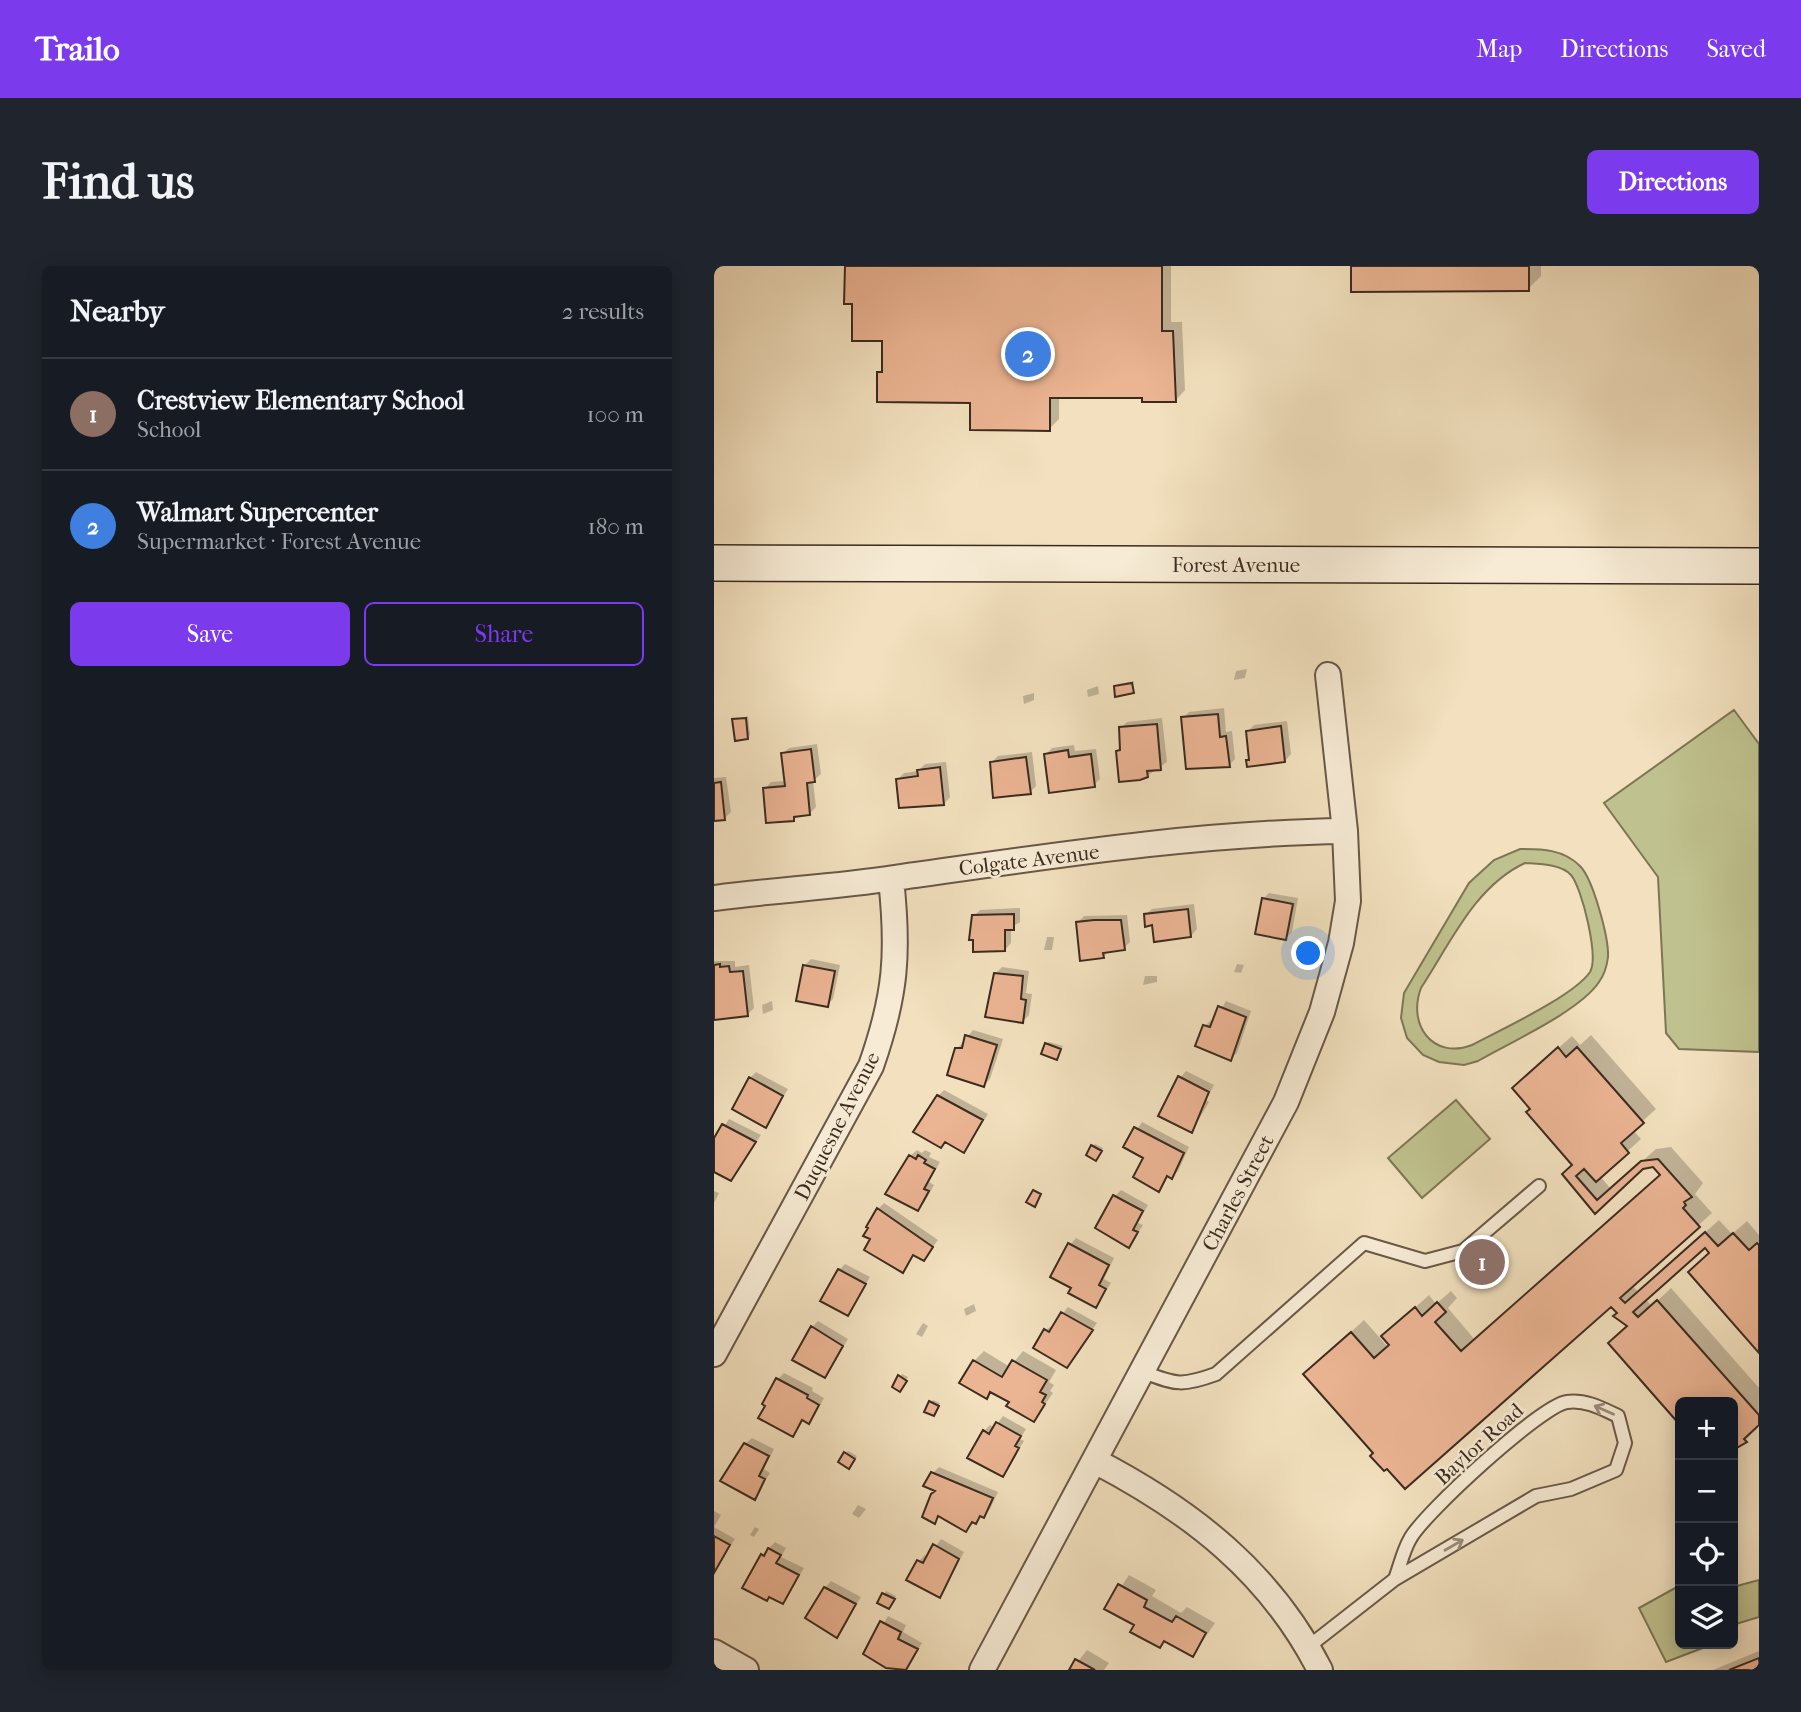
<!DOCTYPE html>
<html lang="en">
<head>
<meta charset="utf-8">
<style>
	body { margin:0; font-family:"IM FELL French Canon",serif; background:#20242c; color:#f1f3f6 }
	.controls { position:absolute; right:21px; bottom:21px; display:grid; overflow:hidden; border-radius:10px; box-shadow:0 4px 18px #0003 }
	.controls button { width:63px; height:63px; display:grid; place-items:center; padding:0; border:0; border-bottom:2px solid #363941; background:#171b24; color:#f1f3f6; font:35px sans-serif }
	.you { position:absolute; left:595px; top:688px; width:24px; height:24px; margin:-18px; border:5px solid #fff; border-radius:50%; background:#1a73e8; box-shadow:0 0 0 10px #1a73e833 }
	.badge { display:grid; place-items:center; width:46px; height:46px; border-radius:50%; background:#7c3aed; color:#fff; font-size:23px; font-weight:700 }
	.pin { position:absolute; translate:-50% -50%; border:4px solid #fff; box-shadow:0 2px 7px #0006 }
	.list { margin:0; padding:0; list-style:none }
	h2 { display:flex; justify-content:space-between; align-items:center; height:91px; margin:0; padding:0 28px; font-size:30px }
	h2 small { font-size:23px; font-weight:400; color:#9ea1a6 }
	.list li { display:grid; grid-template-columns:46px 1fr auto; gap:21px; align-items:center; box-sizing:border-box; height:112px; padding:0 28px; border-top:2px solid #363941 }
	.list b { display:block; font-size:26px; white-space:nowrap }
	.list p { margin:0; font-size:23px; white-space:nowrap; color:#9ea1a6 }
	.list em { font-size:23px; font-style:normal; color:#9ea1a6 }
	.actions { display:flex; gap:14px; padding:21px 28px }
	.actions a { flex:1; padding:16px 0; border:2px solid #7c3aed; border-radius:10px; text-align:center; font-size:24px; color:#7c3aed }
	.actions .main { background:#7c3aed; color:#fff }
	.icon { flex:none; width:38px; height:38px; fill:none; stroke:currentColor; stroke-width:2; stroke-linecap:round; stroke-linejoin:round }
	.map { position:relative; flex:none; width:1045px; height:1404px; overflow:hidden; border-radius:10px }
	header { display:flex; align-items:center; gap:42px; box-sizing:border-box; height:98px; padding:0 35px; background:#7c3aed; color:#fff }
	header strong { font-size:33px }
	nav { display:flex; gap:38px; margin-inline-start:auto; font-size:24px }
	.intro { display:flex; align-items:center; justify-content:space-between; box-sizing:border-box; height:168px; padding:0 42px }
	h1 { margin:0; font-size:49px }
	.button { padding:18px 32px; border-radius:10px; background:#7c3aed; color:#fff; font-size:24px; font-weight:700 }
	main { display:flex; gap:42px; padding:0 42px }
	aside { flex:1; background:#171b24; border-radius:10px; box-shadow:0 4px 18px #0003 }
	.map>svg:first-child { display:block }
</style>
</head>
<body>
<header>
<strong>Trailo</strong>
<nav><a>Map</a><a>Directions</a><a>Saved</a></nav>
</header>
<div class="intro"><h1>Find us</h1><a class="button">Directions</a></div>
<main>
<aside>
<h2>Nearby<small>2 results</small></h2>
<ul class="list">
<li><span class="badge" style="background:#8d6e63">1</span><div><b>Crestview Elementary School</b><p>School</p></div><em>100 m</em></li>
<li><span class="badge" style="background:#3f7fe0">2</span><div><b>Walmart Supercenter</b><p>Supermarket · Forest Avenue</p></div><em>180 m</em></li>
</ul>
<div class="actions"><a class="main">Save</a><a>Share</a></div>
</aside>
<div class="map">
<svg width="1045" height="1404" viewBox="0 0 1045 1404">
	<rect width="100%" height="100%" fill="#f2e0be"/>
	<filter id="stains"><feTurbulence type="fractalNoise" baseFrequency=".00286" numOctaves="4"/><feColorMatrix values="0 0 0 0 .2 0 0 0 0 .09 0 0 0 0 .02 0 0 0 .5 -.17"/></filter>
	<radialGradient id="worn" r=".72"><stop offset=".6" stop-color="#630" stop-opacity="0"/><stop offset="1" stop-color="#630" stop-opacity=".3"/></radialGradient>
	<path fill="#bfc18e" stroke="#7d7656" stroke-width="2" fill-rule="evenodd" d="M1020,444l25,34v308l-80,-3 -13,-16 -8,-156 -54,-74z
		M806,583c22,0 43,0 60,17 13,13 29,72 28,91 -1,9 -4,18 -9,25 -19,29 -90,61 -121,79l-14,4 -25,-3 -16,-7 -16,-17 -6,-20 3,-25 65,-110 25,-23zM811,597c14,1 36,1 46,12 11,13 28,82 19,97 -16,24 -90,58 -118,73 -39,15 -65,-20 -51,-57 29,-44 54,-102 104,-125z
		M742,834l34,39 -68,59 -34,-40z
		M1045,1314v37l-26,8v-38z
		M963,1321l3,6v51l28,2 -42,16 -27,-54z"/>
	<path fill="#0003" d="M132,0h325v56h11l3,68 -9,10 -32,-4h-85v23l-10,10 -77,-28 -93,-28 4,-5v-29l-29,-37z
		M639,0h188v10l-13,13z
		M533,403l-2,9 -11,2 2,-9z
		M420,415l-1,11 -17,-5 2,-3z
		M384,420l1,8 -11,3 -1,-7z
		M320,427v7l-10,4 -1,-8z
		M510,442l2,24 6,-1 3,28 -6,6 -46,-47 6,-6z
		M34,450l2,19 -3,3 -13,-18z
		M448,452l5,44 -20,14 -29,-24 3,-4v-20l6,-6z
		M573,455l4,33 -6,7h-37l3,-3 -3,-27 6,-6z
		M103,478l4,30 -8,7 3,26 -7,7 -10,1 -6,5 -28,-31 6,-7 15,-1 -4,-27 7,-6z
		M360,479l1,6 21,-2 4,30 -6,6 -48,-31 6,-6z
		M318,486l4,34 -6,6 -38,-30 6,-6z
		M232,496l4,35 -6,7 -46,-25 6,-6 14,-2 7,-7z
		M12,511l5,35 -6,6 -11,1v-41z
		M555,627l29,5 -6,34 -6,6 -23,-39z
		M480,638l3,25 -6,7 -46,-21 7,-6z
		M306,642v14l-9,6v15l-6,7 -31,-34 6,-6z
		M413,649l3,27 -6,6 -14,2 -7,7 -25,-35 6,-6z
		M333,671h7l-2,13h-8z
		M97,693l29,6 -7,34 -6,6 -23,-39z
		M0,695h21v6l14,-2 5,43 -7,7 -33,3z
		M523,698l7,1 -3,8 -7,-1z
		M288,701l27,4 -3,22 6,1 -3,21 -6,6 -28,-47z
		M431,710h12v6l-14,3z
		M58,735l1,9 -10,4 -1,-9z
		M512,735l25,10 -14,42 -7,6 -25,-33 6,-6 3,1z
		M259,764l30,9 -13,40 -6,6 -27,-36z
		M877,769l65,74 -23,21 8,9 -41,37 11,13 45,-40 15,-2 32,36 -8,11 17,19 -80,72 6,7 81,-72 13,14 15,-13 12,14v115l-54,-104 -60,53 7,7 19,-18 88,100 -1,40 -20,19 -5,1v-46h-53v20l-69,-78 18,-19 -18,-21 -235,149 -57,-92 45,-41 24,27 9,-23 32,-29 7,9 15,-13 6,7 -9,10 27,32 187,-166 -8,-9 -12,2 -47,44 -31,-37 10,-10 -42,-55 -5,-33 45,-40 8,9z
		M335,776l14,4 -6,12 -11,-14z
		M472,805l28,14 -8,15 3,2 -17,29 -12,-53z
		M42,806l32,17 -23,37 -15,-48z
		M230,824l44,24 -24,37 -18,-10 -5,5 -3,-50z
		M15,853l32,16 -30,44 -17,-9v-28z
		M428,856l47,25 -11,24 -6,6 -3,-2 -10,14 -13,-32 -20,-11z
		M381,878l8,4 -4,8 -6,-10z
		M203,884l5,3 3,-3 6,3 -2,4 11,5 -11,20 5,3 -10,18 -10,6 -5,-2 1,-51z
		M407,924l27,15 -10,18 5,2 -14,21 -14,-50z
		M0,925l5,2 -5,10z
		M170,937l54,37 -14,19 -9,-5 -12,16 -31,-31 6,-30z
		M362,972l38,20 -10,21 7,4 -16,23 -22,-19 -3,-42z
		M131,998l25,13 -22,37 -9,-44z
		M260,1038l2,7 -10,5 -2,-7z
		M354,1041l29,16 -30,43 -32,-18 10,-18 9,-5z
		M104,1055l30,18 -23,37 -13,-49z
		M209,1057l5,3 -6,11 -6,-3z
		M270,1085l26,16 13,-16 33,19 -7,12 5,3 -4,6 3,2 -19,27 -42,-29 -6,6 -12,-36z
		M70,1107l29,15 -1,3 12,7 -9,17 -6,6 -5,-2 -11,16 -15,-56z
		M188,1108l6,3 -6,10 -2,-11z
		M219,1134l7,3 -4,9 -5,-10z
		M289,1150l23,13 -6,10 4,2 -21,34 -19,-44 6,-6 4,3z
		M38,1172l22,11 -10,20 6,4 -16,25 -9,-54z
		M134,1185l9,5 -5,8 -7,-11z
		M225,1201l59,25 -8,17 -24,20 -25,-14 -7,6 3,-31 -4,-17z
		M144,1239l8,4 -7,9 -7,-4z
		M0,1245l7,4 -7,12 21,12 -21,31z
		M41,1261l4,2 -5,8 -4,-2z
		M227,1273l23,13 -24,44 -21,-35 6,-6 3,2z
		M61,1276l11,6 -5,9 23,11 -21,34 -21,-47z
		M415,1309l27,15 -4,6 29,17 6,-6 28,16 -22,32 -27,-15 -6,6 -24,-21 -29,-17z
		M117,1315l30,16 -24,38 -12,-47z
		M172,1325l10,5 -4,9 -12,-3z
		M174,1350l18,9 -3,7 19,11 -16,27h-7l-34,-16z
		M373,1384l22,13 -5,7h-33z
		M1045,1385v19h-46z"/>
	<path fill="#ebb493" stroke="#3b2b1f" stroke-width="2" d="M131,0h317v65h11l3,71h-34v-4h-92v33l-80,-1v-27l-93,-1v-30h5v-31h-30v-37h-8z
		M637,0h178v25l-178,1z
		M418,417l2,10 -19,4 -1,-11z
		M504,448l2,23 6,-1 4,31 -44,2 -5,-52z
		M32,452l2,21 -13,2 -3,-22z
		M443,458l4,46 -14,1 1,6 -8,3 -21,2 -3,-31 4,-1 -1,-23z
		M567,460l4,36 -38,5 -1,-7h3l-3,-29z
		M97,483l4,33 -8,1 3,32 -16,2v4l-28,2 -3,-35 22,-2 -4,-33z
		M354,484l1,7 22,-3 4,33 -46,6 -5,-39z
		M312,491l5,37 -38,4 -3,-36z
		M226,501l4,38 -45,3 -3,-29 22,-3 -1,-6z
		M7,516l4,38 -11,1v-38z
		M548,632l31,6 -7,36 -31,-6z
		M474,643l3,28 -37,5 -2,-17 -7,2 -1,-13z
		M300,648v16h-9v21l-32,1v-12h-4l3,-25z
		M380,654h27l4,30 -22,3 1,5 -24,3 -4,-39z
		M6,698v3l9,-1 1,6 13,-1 5,45 -34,4v-55z
		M89,699l32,6 -7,36 -32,-6z
		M280,707l29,3 -2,23 5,1 -3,23 -38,-6z
		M504,740l28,11 -15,44 -36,-15 8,-21 7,2z
		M251,769l32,10 -13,42 -37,-12 8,-27h7z
		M331,777l16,6 -4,11 -16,-6z
		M844,781l8,10 11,-10 67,76 -23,20 8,10 -33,29 -12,-13 -8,7 21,24 44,-39 17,-2 34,38 -8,5 2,3 -3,3 17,19 -80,71 5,5 80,-71 13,14 15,-13 16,17 8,-7 2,2v108l-71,-81 21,-19 -4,-5 -72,64 5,5 19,-17 102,115v10l-15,14 3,3 -14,8v-48h-53v23l-72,-82 19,-17 -14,-10 4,-3 -6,-6 -206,182 -18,-20 -3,2 -14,-15 3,-3 -70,-79 48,-42 23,26 15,-13 -8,-9 34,-29 7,9 15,-14 9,10 -11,10 26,29 199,-176 -7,-8 -10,2 -48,45 -33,-40 10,-9 -46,-53 4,-3 -18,-21z
		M464,810l31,16 -17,41 -34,-17z
		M35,811l34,19 -17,32 -34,-19z
		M223,829l46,25 -19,33 -19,-11 -4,6 -28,-16z
		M8,858l34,18 -25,39 -17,-9v-34z
		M420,861l50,26 -12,26 -5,-3 -8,16 -26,-15 10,-19 -20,-11z
		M377,879l11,6 -6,10 -10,-6z
		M195,889l7,4 2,-4 8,5 -2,3 11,6 -11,20 5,2 -11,20 -33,-17z
		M319,924l8,4 -6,13 -9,-5z
		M399,929l30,16 -10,19 5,2 -9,16 -34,-20z
		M163,942l56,39 -9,14 -11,-6 -10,18 -39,-23 6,-11 -7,-3 5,-8 -2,-1z
		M354,977l41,22 -10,20 7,4 -10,19 -28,-15 3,-5 -21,-11z
		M124,1003l28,15 -18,32 -28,-15z
		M347,1046l32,18 -26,38 -34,-20 11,-19 5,3z
		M97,1060l32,20 -18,32 -33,-18z
		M259,1094l29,17 10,-17 35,20 -7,12 6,3 -4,7 3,2 -11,18 -28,-16 3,-4 -19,-10 -3,7 -28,-16z
		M184,1109l9,6 -7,11 -8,-5z
		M62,1112l32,17 -1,3 12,7 -10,19 -7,-4 -9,17 -35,-19 7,-12 -3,-2z
		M215,1135l10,5 -5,10 -10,-4z
		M282,1156l25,14 -6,10 4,2 -16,29 -36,-19 16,-28 6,4z
		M30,1177l25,13 -10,20 6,3 -10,21 -35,-19z
		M130,1186l11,7 -6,10 -11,-7z
		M217,1206l62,26 -9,20 -4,-2 -4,8 -4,-2 -6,10 -28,-16 -3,8 -13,-7 9,-23 4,-3 -12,-5z
		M0,1270l16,9 -16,28z
		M219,1278l26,15 -19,39 -34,-18 11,-20 6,3z
		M54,1282l13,7 -5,8 23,12 -16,29 -14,-7 -2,4 -25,-13 19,-34 3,2z
		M404,1318l29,16 -3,7 28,15 4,-6 30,17 -13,24 -29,-16 -4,7 -30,-16 4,-7 -30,-16z
		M110,1321l32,17 -19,34 -32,-20z
		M168,1327l13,6 -6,10 -12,-6z
		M166,1355l21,11 -3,7 20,10 -12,21 -20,-2 -23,-14z
		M1045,1392v12h-30z
		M361,1393l20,11h-26z"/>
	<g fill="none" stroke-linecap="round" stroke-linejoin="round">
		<g stroke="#695847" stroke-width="16">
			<path id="lane" d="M430,1106c32,13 39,14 72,2l148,-131 61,18 38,-10 76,-65
				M594,1381l87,-68 141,-83 35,-7 45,-19 9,-27 -7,-27c-15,-7 -33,-17 -51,-14 -25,3 -144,112 -157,137 -7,12 -10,27 -15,40"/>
		</g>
		<g stroke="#695847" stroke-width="28">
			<path id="street" d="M0,632c60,-8 121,-11 180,-20 150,-21 300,-45 451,-47
				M0,1088l157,-288c25,-71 28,-113 20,-187
				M381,1195c96,50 175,111 225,209
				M0,1386l32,18
				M268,1404l304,-568 36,-90 19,-69 7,-42 -3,-70 -17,-156"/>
		</g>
		<g stroke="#3b2b1f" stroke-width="38">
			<path id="secondary" d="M0,297l1045,3"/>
		</g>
		<use href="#lane" stroke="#f7ebd5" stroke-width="12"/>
		<use href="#street" stroke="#f7ebd5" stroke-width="24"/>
		<use href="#secondary" stroke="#f7ebd5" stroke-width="35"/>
	</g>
	<defs><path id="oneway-shaft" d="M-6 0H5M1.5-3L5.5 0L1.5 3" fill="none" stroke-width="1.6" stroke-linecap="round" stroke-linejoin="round" transform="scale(1.75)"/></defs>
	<g stroke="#998b7a">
		<use href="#oneway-shaft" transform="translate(890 1144) rotate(-156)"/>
		<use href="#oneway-shaft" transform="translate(740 1279) rotate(-30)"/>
	</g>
	<g text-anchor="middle" stroke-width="5" stroke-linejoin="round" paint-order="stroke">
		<g font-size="21" fill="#3b2b1f" stroke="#f7ebd5">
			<text x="522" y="306">Forest Avenue</text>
			<text transform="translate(315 594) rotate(-7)" y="7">Colgate Avenue</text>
			<text transform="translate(123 860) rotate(-63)" y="7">Duquesne Avenue</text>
			<text transform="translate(524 927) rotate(-62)" y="7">Charles Street</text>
			<text transform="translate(765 1178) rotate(-42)" y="7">Baylor Road</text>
		</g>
	</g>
	<rect width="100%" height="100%" filter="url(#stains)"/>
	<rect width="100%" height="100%" fill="url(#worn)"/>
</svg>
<div class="controls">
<button>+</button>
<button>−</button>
<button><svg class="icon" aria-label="locate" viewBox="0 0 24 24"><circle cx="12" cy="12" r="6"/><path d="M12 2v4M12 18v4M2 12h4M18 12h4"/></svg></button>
<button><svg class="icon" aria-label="layers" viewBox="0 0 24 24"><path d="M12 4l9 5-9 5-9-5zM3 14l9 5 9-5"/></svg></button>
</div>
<div class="you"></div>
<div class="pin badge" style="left:768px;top:996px;background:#8d6e63">1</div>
<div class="pin badge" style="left:314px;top:88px;background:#3f7fe0">2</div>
</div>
</main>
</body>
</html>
